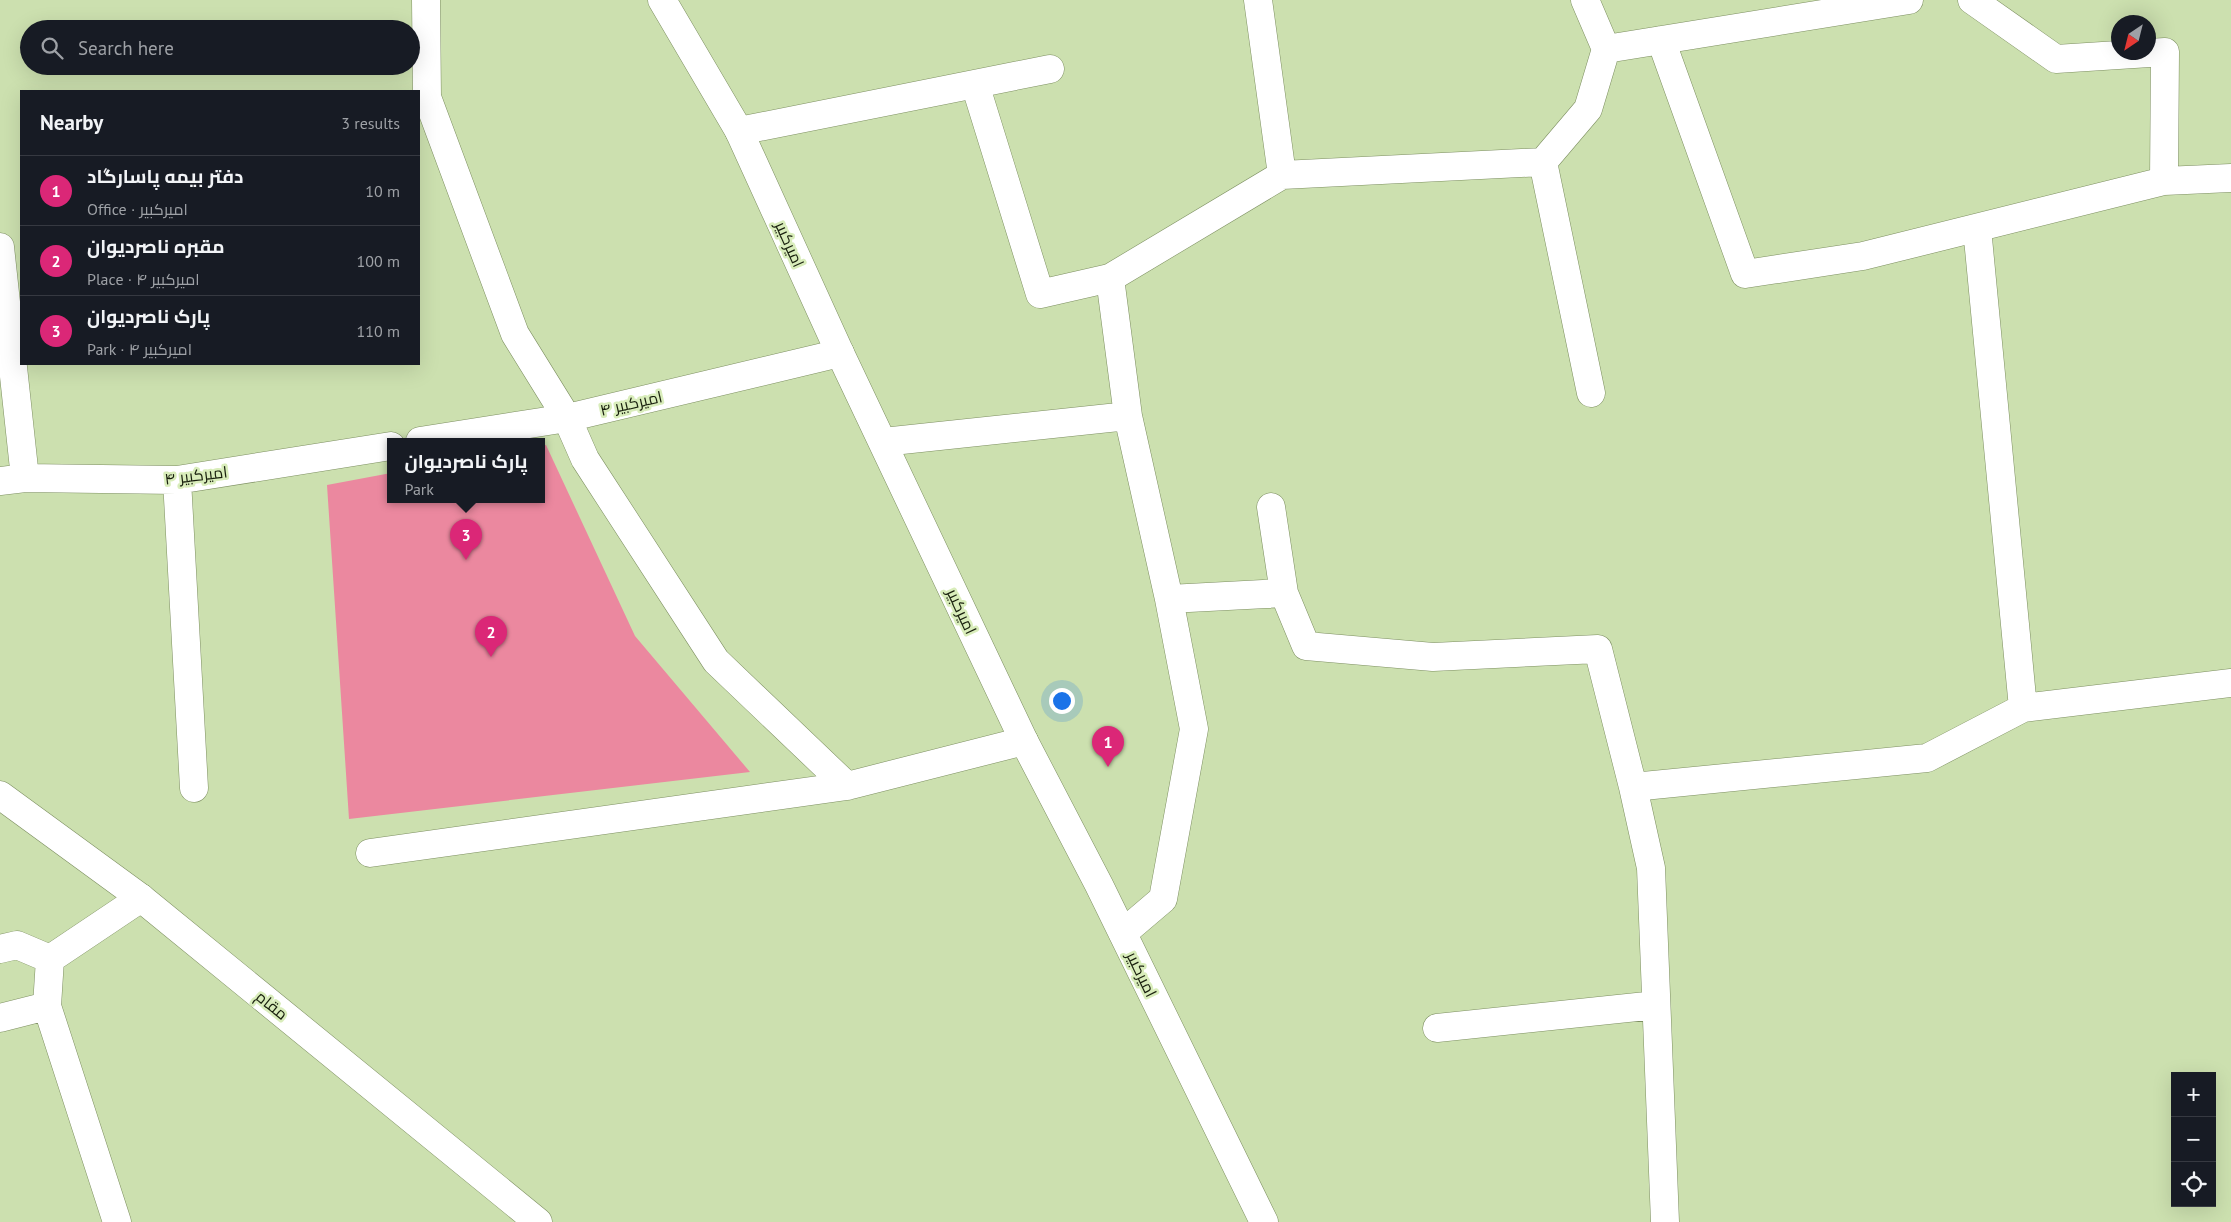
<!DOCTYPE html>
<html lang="en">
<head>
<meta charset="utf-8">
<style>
	body { margin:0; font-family:"PT Sans",Cairo,sans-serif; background:#20242c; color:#f1f3f6 }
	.controls { position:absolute; right:15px; bottom:15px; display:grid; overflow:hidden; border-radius:0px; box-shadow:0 5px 20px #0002 }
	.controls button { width:45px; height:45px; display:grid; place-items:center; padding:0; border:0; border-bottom:1px solid #363941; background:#171b24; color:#f1f3f6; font:25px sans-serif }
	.compass { position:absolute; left:2111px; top:15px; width:45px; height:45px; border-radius:50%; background:#171b24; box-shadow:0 5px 20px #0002; rotate:215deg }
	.you { position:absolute; left:1061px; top:700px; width:18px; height:18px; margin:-12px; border:4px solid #fff; border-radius:50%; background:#1a73e8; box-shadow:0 0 0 8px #1a73e833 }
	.badge { display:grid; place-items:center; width:32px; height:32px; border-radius:50%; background:#db2777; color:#fff; font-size:16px; font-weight:700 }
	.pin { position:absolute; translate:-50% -41px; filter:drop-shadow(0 1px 2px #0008) }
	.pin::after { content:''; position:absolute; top:26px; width:18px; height:15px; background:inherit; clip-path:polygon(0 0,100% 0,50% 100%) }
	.popup { position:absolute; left:387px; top:438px; width:158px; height:65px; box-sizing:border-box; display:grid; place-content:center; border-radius:0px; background:#171b24; filter:drop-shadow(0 1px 4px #0005); font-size:16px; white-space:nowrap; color:#9ea1a6 }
	.popup b { font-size:19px; color:#f1f3f6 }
	.popup::after { content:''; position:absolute; left:50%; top:100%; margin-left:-10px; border:10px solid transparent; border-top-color:#171b24 }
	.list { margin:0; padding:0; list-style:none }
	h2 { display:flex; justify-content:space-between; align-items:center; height:65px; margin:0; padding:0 20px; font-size:21px }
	h2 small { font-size:16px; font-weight:400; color:#9ea1a6 }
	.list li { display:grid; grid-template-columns:32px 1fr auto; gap:15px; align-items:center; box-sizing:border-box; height:70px; padding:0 20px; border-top:1px solid #363941 }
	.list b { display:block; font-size:19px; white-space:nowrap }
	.list p { margin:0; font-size:16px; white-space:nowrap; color:#9ea1a6 }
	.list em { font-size:16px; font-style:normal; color:#9ea1a6 }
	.icon { flex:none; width:28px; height:28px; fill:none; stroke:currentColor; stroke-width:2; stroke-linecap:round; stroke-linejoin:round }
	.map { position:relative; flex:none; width:2231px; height:1222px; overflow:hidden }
	.search { position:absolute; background:#171b24; box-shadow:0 5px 20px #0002; left:20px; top:20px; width:400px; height:55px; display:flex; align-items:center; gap:12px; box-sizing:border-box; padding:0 18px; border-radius:28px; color:#9ea1a6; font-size:19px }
	.panel { position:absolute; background:#171b24; box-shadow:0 5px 20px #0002; left:20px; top:90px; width:400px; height:275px; border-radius:0px }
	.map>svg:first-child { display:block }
</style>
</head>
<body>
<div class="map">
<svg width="2231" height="1222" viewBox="0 0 2231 1222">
	<rect width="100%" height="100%" fill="#cce0af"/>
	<path fill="#eb889f" d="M546,445l89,191 115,136 -401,47 -22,-334 64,-12v26h150v-53z"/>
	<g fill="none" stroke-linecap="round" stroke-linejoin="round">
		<g stroke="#7d8f61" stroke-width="29">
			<path id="minor" d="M426,0l1,97 88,237 52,84 18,41 131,202 131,125
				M1258,0l24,175
				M1585,0l21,49 303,-49
				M1972,0l84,59 109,-7 -1,129 67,-3
				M1661,40l84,234 118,-18 301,-75
				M975,84l65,210 70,-16 18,138 41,183 25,130 -31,170 -40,34
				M739,131l311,-62
				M1977,228l46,480
				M0,247l25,231
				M1110,278l172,-103 261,-13
				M1591,393l-48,-231 45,-53 18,-60
				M420,441l147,-23 273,-65
				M883,442l245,-26
				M177,480l17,308
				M0,481l25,-3 152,2 214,-34
				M1271,507l13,86
				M1169,599l115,-6 22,53 127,11 165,-8 35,138 18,81 14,354
				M1633,787l294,-29 96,-50 208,-25
				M370,853l477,-67 177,-45
				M0,949l17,-4 33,14
				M50,959l91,-61
				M47,1006l70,216
				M0,1018l47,-12 3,-47
				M1437,1028l219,-23"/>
		</g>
		<g stroke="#7d8f61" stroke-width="29">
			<path id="tertiary" d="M662,0l77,131 101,222 184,388 75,144 165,337
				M0,795l141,103 397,324"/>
		</g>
		<use href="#minor" stroke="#fff" stroke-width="28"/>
		<use href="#tertiary" stroke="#fff" stroke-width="28"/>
	</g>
	<g text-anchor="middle" stroke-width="5" stroke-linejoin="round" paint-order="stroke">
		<g font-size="16" fill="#181f0d" stroke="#d9edbb">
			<text transform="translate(790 244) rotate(66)" y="6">امیرکبیر</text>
			<text transform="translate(631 403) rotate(-13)" y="6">امیرکبیر ۴</text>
			<text transform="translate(196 475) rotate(-7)" y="6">امیرکبیر ۴</text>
			<text transform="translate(962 611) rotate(65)" y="6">امیرکبیر</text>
			<text transform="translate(1142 974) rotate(64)" y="6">امیرکبیر</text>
			<text transform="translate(272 1005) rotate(39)" y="6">مقام</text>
		</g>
	</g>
</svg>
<div class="controls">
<button>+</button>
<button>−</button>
<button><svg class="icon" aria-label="locate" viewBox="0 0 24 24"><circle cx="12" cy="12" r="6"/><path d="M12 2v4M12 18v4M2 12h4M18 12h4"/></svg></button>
</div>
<svg class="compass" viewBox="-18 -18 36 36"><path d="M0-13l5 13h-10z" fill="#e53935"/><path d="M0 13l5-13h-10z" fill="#9ea1a6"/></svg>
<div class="you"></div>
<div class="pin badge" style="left:1108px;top:767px">1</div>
<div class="pin badge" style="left:491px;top:657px">2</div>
<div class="pin badge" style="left:466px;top:560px">3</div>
<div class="popup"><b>پارک ناصردیوان</b>Park</div>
<div class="search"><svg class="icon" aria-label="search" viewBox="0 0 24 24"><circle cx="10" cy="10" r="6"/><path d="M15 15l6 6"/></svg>Search here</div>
<section class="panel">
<h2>Nearby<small>3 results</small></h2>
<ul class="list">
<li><span class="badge">1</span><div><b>دفتر بیمه پاسارگاد</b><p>Office · امیرکبیر</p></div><em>10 m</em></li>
<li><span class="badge">2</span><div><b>مقبره ناصردیوان</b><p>Place · امیرکبیر ۴</p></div><em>100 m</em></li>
<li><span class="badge">3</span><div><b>پارک ناصردیوان</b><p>Park · امیرکبیر ۴</p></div><em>110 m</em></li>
</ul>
</section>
</div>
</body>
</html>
